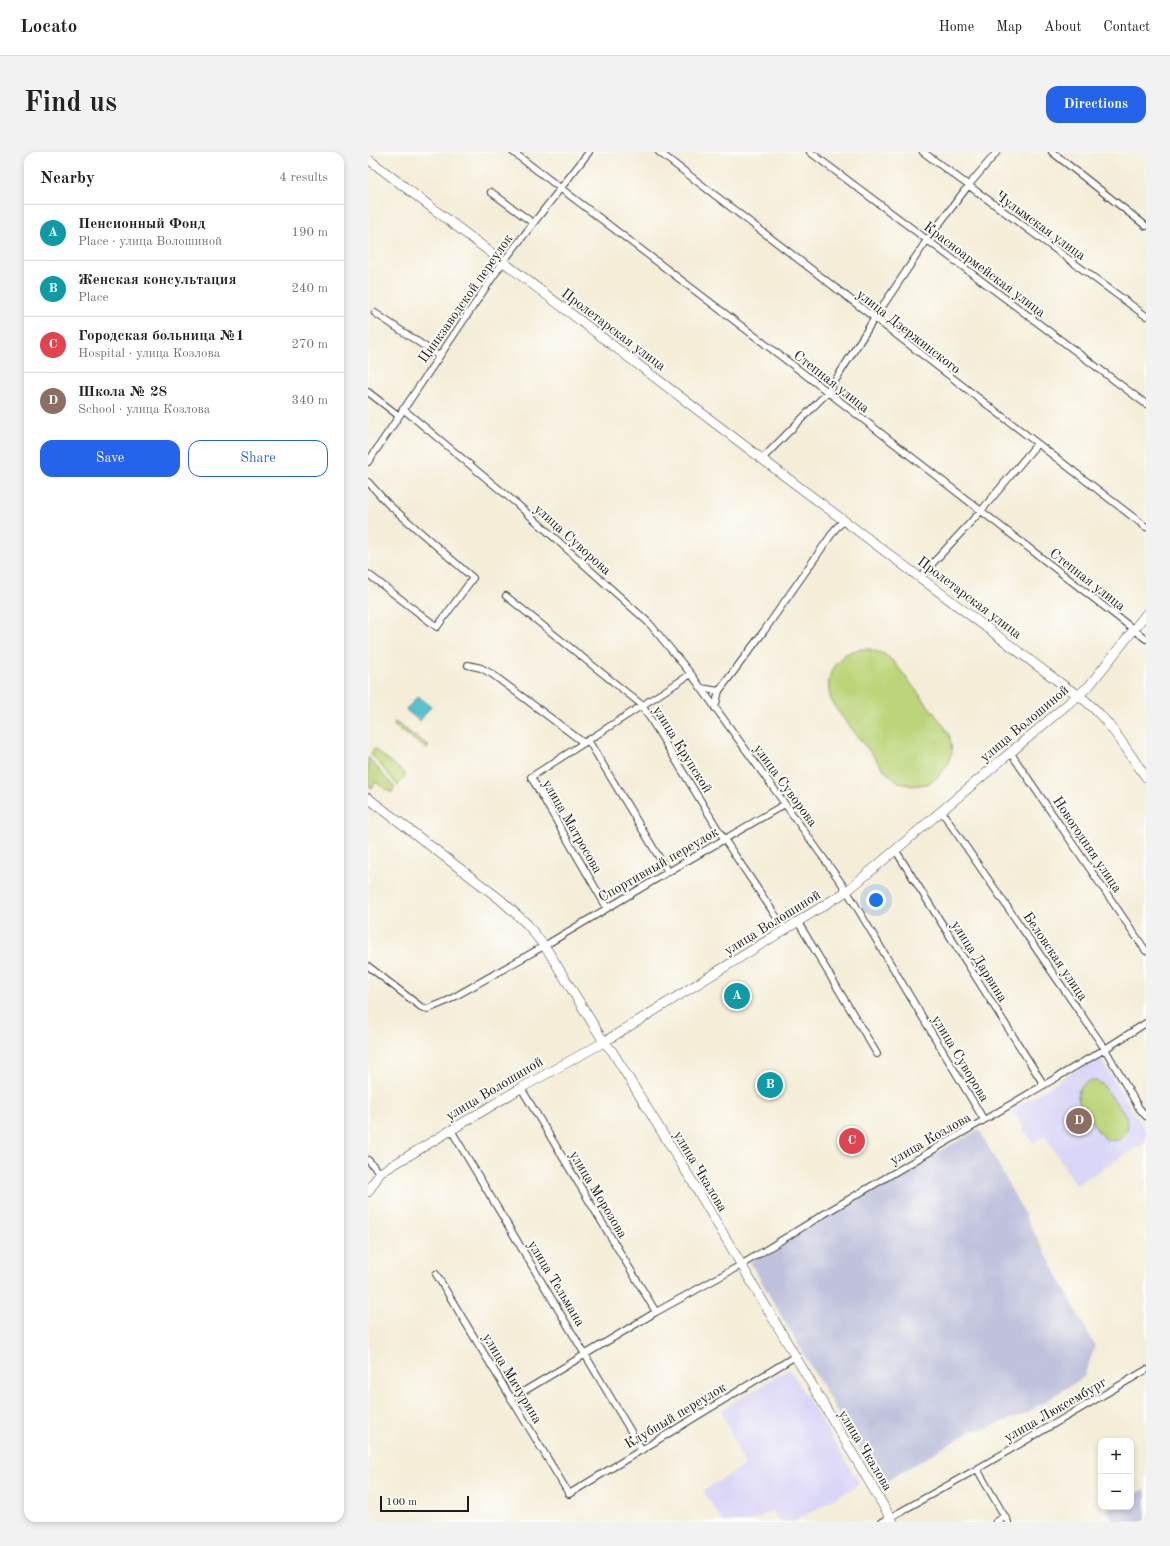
<!DOCTYPE html>
<html lang="en">
<head>
<meta charset="utf-8">
<style>
	body { margin:0; font-family:"Old Standard TT",serif; background:#f2f2f2; color:#222 }
	.controls { position:absolute; right:12px; bottom:12px; display:grid; overflow:hidden; border-radius:8px; box-shadow:0 2px 6px #0003 }
	.controls button { width:36px; height:36px; display:grid; place-items:center; padding:0; border:0; border-bottom:1px solid #e0e0e0; background:#fff; color:#222; font:20px sans-serif }
	.scale { position:absolute; left:12px; bottom:10px; width:89px; box-sizing:border-box; padding-left:4px; border:2px solid #1c1c1c; border-top:0; font-size:11px; line-height:14px; white-space:nowrap; color:#1c1c1c; -webkit-text-stroke:3px #fdfcf7; paint-order:stroke }
	.you { position:absolute; left:508px; top:748px; width:14px; height:14px; margin:-10px; border:3px solid #fff; border-radius:50%; background:#1a73e8; box-shadow:0 0 0 6px #1a73e833 }
	.badge { display:grid; place-items:center; width:26px; height:26px; border-radius:50%; background:#2563eb; color:#fff; font-size:13px; font-weight:700 }
	.pin { position:absolute; translate:-50% -50%; border:2px solid #fff; box-shadow:0 1px 4px #0006 }
	.list { margin:0; padding:0; list-style:none }
	h2 { display:flex; justify-content:space-between; align-items:center; height:52px; margin:0; padding:0 16px; font-size:17px }
	h2 small { font-size:13px; font-weight:400; color:#767676 }
	.list li { display:grid; grid-template-columns:26px 1fr auto; gap:12px; align-items:center; box-sizing:border-box; height:56px; padding:0 16px; border-top:1px solid #e0e0e0 }
	.list b { display:block; font-size:15px; white-space:nowrap }
	.list p { margin:0; font-size:13px; white-space:nowrap; color:#767676 }
	.list em { font-size:13px; font-style:normal; color:#767676 }
	.actions { display:flex; gap:8px; padding:12px 16px }
	.actions a { flex:1; padding:9px 0; border:1px solid #2563eb; border-radius:12px; text-align:center; font-size:14px; color:#2563eb }
	.actions .main { background:#2563eb; color:#fff }
	.map { position:relative; flex:none; width:778px; height:1370px; overflow:hidden; border-radius:12px }
	header { display:flex; align-items:center; gap:24px; box-sizing:border-box; height:56px; padding:0 20px; background:#fff; border-bottom:1px solid #e0e0e0 }
	header strong { font-size:19px }
	nav { display:flex; gap:22px; margin-inline-start:auto; font-size:14px }
	.intro { display:flex; align-items:center; justify-content:space-between; box-sizing:border-box; height:96px; padding:0 24px }
	h1 { margin:0; font-size:28px }
	.button { padding:10px 18px; border-radius:12px; background:#2563eb; color:#fff; font-size:14px; font-weight:700 }
	main { display:flex; gap:24px; padding:0 24px }
	aside { flex:1; background:#fff; border-radius:12px; box-shadow:0 2px 6px #0003 }
	.map>svg:first-child { display:block }
</style>
</head>
<body>
<header>
<strong>Locato</strong>
<nav><a>Home</a><a>Map</a><a>About</a><a>Contact</a></nav>
</header>
<div class="intro"><h1>Find us</h1><a class="button">Directions</a></div>
<main>
<aside>
<h2>Nearby<small>4 results</small></h2>
<ul class="list">
<li><span class="badge" style="background:#0f9aa8">A</span><div><b>Пенсионный Фонд</b><p>Place · улица Волошиной</p></div><em>190 m</em></li>
<li><span class="badge" style="background:#0f9aa8">B</span><div><b>Женская консультация</b><p>Place</p></div><em>240 m</em></li>
<li><span class="badge" style="background:#e0444e">C</span><div><b>Городская больница №1</b><p>Hospital · улица Козлова</p></div><em>270 m</em></li>
<li><span class="badge" style="background:#8d6e63">D</span><div><b>Школа № 28</b><p>School · улица Козлова</p></div><em>340 m</em></li>
</ul>
<div class="actions"><a class="main">Save</a><a>Share</a></div>
</aside>
<div class="map">
<svg width="778" height="1370" viewBox="0 0 778 1370">
	<rect width="100%" height="100%" fill="#fdfcf7"/>
	<filter id="ink" filterUnits="userSpaceOnUse"><feTurbulence type="fractalNoise" baseFrequency=".025" numOctaves="2"/><feDisplacementMap in="SourceGraphic" scale="8" xChannelSelector="R" yChannelSelector="G"/><feConvolveMatrix kernelMatrix="1 2 1 2 8 2 1 2 1" color-interpolation-filters="sRGB"/></filter>
	<filter id="wash" filterUnits="userSpaceOnUse"><feTurbulence type="fractalNoise" baseFrequency=".012" numOctaves="4" result="noise"/><feDisplacementMap in="SourceGraphic" scale="16" xChannelSelector="R" yChannelSelector="G"/><feGaussianBlur stdDeviation="0.9" result="paint"/><feColorMatrix in="noise" values="0 0 0 0 0 0 0 0 0 0 0 0 0 0 0 0 0 1.4 0 .05"/><feComposite in="paint" operator="in"/></filter>
	<g filter="url(#wash)">
		<rect width="100%" height="100%" fill="#f4edd8"/>
		<path fill="#dad6f7" d="M731,904l47,76v10l-70,43 -31,-49 -12,7 -21,-33z
			M421,1217l71,115 -67,38h-13l-8,-11 -24,11h-25l-20,-31 42,-26 -24,-55z"/>
		<path fill="#c0c2dd" d="M611,977l116,217 -11,31 -59,37 -45,16h-7l-93,55 -130,-223 113,-67z
			M776,1337l2,4v29h-32l-7,-12 5,-3h19v-11z"/>
		<path fill="#bcd57a" stroke="#6c784b" d="M501,497l15,5 10,8 50,64 6,11 2,16 -6,14 -9,11 -10,6 -16,2 -13,-4 -12,-10 -50,-63c-3,-6 -7,-12 -7,-18 -3,-17 8,-35 24,-40 5,-2 11,-2 16,-2z
			M27,570l34,24 -2,3 -34,-24z
			M6,597l32,25 -8,12 -27,-32z
			M0,605l27,31 -4,5 -15,-11 -4,6 -4,-3z
			M721,929h7l6,3 24,32c6,13 -4,30 -20,23 -6,-4 -10,-11 -14,-17 -9,-13 -25,-30 -3,-41z"/>
		<path fill="#57c3ce" stroke="#3a7075" d="M50,544l13,10 -11,15 -14,-11z"/>
	</g>
	<g filter="url(#ink)">
		<g fill="none" stroke-linecap="round" stroke-linejoin="round">
			<g stroke="#3c3b38" stroke-width="8">
				<path id="street" d="M145,0l315,240 318,247
					M291,0l487,375
					M442,0l336,252
					M555,0l223,164
					M684,0l94,74
					M123,40l42,31
					M7,161l64,43
					M0,240l31,24
					M35,257l114,95 132,119 42,51 94,130 62,87 137,229
					M394,307l66,-67 46,-73 53,-79 41,-54 29,-34
					M0,310l135,-200 86,-110
					M0,330l20,22 85,74 -36,49 -69,-53
					M552,425l61,-66 56,-67
					M138,444l136,109 82,134 62,92
					M100,513l13,3 11,6 92,69
					M333,536l18,3
					M347,556l4,-17 45,-60 72,-103 8,-7
					M220,588l80,132
					M642,600l136,199
					M574,660l163,237 34,59 7,8
					M528,699l148,234
					M239,756l-76,-131 160,-103
					M430,770l79,132
					M0,814l53,41 7,2 19,-8 97,-55 124,-74 117,-68
					M153,936l135,224
					M83,978l191,320
					M0,1008l12,13
					M68,1122l133,220 225,-137
					M143,1247l145,-87 85,-47 88,-54 276,-162 41,-26
					M609,1317l31,53
					M514,1370l95,-53 169,-99
					M628,1370l9,-6"/>
			</g>
			<g stroke="#3c3b38" stroke-width="10">
				<path id="secondary" d="M0,7l394,300 305,229c35,19 56,57 79,89
					M0,646l133,102 26,24 21,27 56,91 8,9 80,130 201,341
					M0,1040l12,-19 141,-85 83,-46 243,-151 242,-205 57,-72"/>
			</g>
			<use href="#street" stroke="#fff" stroke-width="6"/>
			<use href="#secondary" stroke="#fff" stroke-width="9"/>
		</g>
	</g>
	<g text-anchor="middle" stroke-width="4" stroke-linejoin="round" paint-order="stroke">
		<g font-size="14" fill="#1c1c1c" stroke="#fdfcf7">
			<text transform="translate(673 73) rotate(36)" y="5">Чулымская улица</text>
			<text transform="translate(617 117) rotate(37)" y="5">Красноармейская улица</text>
			<text transform="translate(97 146) rotate(-55)" y="5">Цинкзаводской переулок</text>
			<text transform="translate(246 177) rotate(37)" y="5">Пролетарская улица</text>
			<text transform="translate(541 179) rotate(38)" y="5">улица Дзержинского</text>
			<text transform="translate(464 229) rotate(38)" y="5">Степная улица</text>
			<text transform="translate(205 387) rotate(42)" y="5">улица Суворова</text>
			<text transform="translate(720 427) rotate(38)" y="5">Степная улица</text>
			<text transform="translate(602 445) rotate(37)" y="5">Пролетарская улица</text>
			<text transform="translate(656 571) rotate(-40)" y="5">улица Волошиной</text>
			<text transform="translate(315 597) rotate(58)" y="5">улица Крупской</text>
			<text transform="translate(418 633) rotate(54)" y="5">улица Суворова</text>
			<text transform="translate(205 674) rotate(60)" y="5">улица Матросова</text>
			<text transform="translate(720 692) rotate(56)" y="5">Новогодняя улица</text>
			<text transform="translate(290 712) rotate(-30)" y="5">Спортивный переулок</text>
			<text transform="translate(404 770) rotate(-32)" y="5">улица Волошиной</text>
			<text transform="translate(688 804) rotate(56)" y="5">Беловская улица</text>
			<text transform="translate(612 809) rotate(58)" y="5">улица Дарвина</text>
			<text transform="translate(593 906) rotate(59)" y="5">улица Суворова</text>
			<text transform="translate(126 936) rotate(-31)" y="5">улица Волошиной</text>
			<text transform="translate(562 986) rotate(-30)" y="5">улица Козлова</text>
			<text transform="translate(333 1019) rotate(59)" y="5">улица Чкалова</text>
			<text transform="translate(231 1042) rotate(59)" y="5">улица Морозова</text>
			<text transform="translate(189 1131) rotate(59)" y="5">улица Тельмана</text>
			<text transform="translate(145 1226) rotate(59)" y="5">улица Мичурина</text>
			<text transform="translate(687 1257) rotate(-30)" y="5">улица Люксембург</text>
			<text transform="translate(307 1263) rotate(-31)" y="5">Клубный переулок</text>
			<text transform="translate(498 1298) rotate(59)" y="5">улица Чкалова</text>
		</g>
	</g>
</svg>
<div class="controls">
<button>+</button>
<button>−</button>
</div>
<div class="scale">100 m</div>
<div class="you"></div>
<div class="pin badge" style="left:369px;top:844px;background:#0f9aa8">A</div>
<div class="pin badge" style="left:402px;top:933px;background:#0f9aa8">B</div>
<div class="pin badge" style="left:484px;top:989px;background:#e0444e">C</div>
<div class="pin badge" style="left:711px;top:969px;background:#8d6e63">D</div>
</div>
</main>
</body>
</html>
